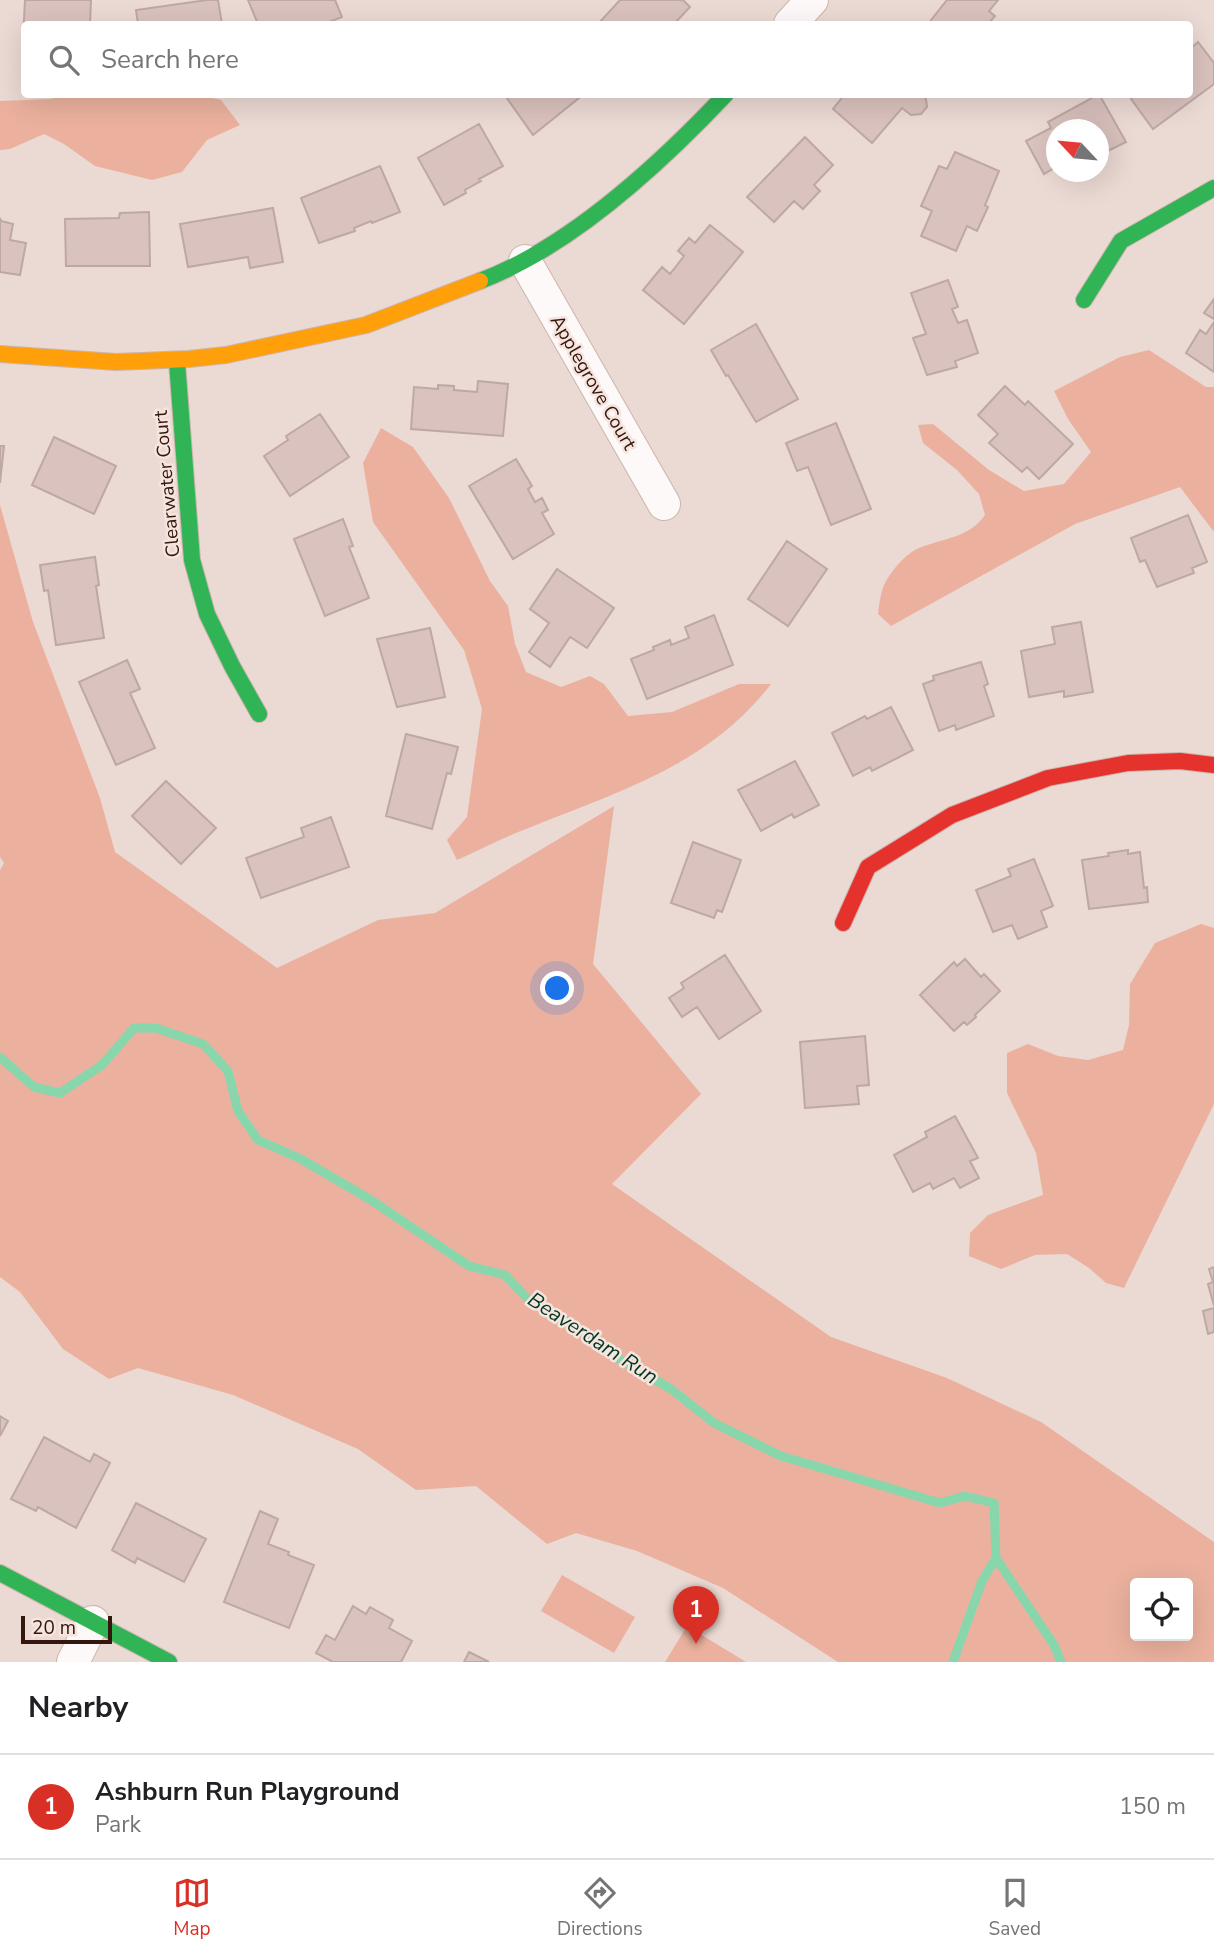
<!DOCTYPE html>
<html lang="en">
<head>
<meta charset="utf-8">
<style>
	body { margin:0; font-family:"Nunito Sans",sans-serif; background:#f2f2f2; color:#202124 }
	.controls { position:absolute; right:21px; bottom:21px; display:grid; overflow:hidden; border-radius:7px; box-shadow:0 7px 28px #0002 }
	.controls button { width:63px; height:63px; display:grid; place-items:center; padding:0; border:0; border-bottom:2px solid #e0e0e0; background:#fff; color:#202124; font:35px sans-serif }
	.compass { position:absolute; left:1046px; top:119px; width:63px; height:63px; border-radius:50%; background:#fff; box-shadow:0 7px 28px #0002; rotate:296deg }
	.scale { position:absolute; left:21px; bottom:18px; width:91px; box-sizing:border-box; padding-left:7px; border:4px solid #33160c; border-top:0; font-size:19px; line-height:24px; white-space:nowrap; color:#33160c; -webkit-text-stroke:5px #f6e5df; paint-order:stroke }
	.you { position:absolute; left:558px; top:989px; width:24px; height:24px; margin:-18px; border:5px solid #fff; border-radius:50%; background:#1a73e8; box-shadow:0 0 0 10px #1a73e833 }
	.badge { display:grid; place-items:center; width:46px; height:46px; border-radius:50%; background:#d93025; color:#fff; font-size:23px; font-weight:700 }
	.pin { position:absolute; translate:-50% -58px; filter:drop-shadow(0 2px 4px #0008) }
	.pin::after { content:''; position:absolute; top:37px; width:24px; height:21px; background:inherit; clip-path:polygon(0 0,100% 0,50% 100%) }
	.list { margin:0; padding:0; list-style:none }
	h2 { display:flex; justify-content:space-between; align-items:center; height:91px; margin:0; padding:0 28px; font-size:30px }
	h2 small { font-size:23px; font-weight:400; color:#757577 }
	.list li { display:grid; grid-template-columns:46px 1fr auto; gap:21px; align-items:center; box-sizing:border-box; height:105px; padding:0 28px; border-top:2px solid #e0e0e0 }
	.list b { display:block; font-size:26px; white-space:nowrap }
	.list p { margin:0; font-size:23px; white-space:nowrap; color:#757577 }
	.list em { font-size:23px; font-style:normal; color:#757577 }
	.icon { flex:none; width:38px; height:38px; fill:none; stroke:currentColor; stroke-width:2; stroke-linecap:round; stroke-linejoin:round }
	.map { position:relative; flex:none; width:1214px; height:1662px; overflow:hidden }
	.search { position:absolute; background:#fff; box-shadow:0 7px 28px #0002; left:21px; right:21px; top:21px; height:77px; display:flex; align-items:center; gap:18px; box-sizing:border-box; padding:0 24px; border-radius:7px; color:#757577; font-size:26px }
	.sheet { height:196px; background:#fff }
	nav { display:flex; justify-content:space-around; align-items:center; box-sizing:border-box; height:98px; border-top:2px solid #e0e0e0; background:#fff; font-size:19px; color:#757577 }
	nav a { display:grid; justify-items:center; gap:4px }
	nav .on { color:#d93025 }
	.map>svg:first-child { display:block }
</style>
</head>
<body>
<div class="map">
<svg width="1214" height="1662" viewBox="0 0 1214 1662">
	<rect width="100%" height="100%" fill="#ebd9d3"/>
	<path fill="#ebb19e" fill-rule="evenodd" d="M67,94h127l27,6 19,25 -33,15 -25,32 -30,8 -57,-14 -31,-22 -20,-10 -34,15 -10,1v-49l51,-2z
		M1149,350l57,37h8v145l-34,-45 -105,37 -184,102 -13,-12c1,-8 2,-18 5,-26 5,-14 22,-34 36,-40 25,-10 50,-10 66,-33l-6,-21 -22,-24 -34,-27 -5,-18 15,-1 56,46 35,21 40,-7 27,-32 -23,-33 -14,-28 66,-34z
		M381,428l32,19 36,51 41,83 18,25 7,38 11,28 35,15 29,-11 14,8 24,32 44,-4 67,-28h32c-63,82 -154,108 -245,145 -24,9 -46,21 -69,31l-10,-20 20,-23 15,-108 -18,-59 -91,-128 -10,-59z
		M0,505l33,117 67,176 15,54 162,116 101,-48 57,-7 179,-107 -21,158 108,130 -89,90 219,153 116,41 94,44 173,120v120h-376l-115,-74 -86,-37 -61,-18 -29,11 -71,-58 -60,4 -58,-41 -125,-54 -95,-27 -29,11 -46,-30 -43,-57 -20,-15v-407l4,-7 -4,-6zM1135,1583h53v53h-53z
		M1201,924l13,4v176l-90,184 -18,-5 -17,-15 -22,-14 -32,1 -34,14 -32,-13 1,-23 18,-18 55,-20 -7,-42 -29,-60v-40l21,-9 30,12 30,4 35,-10 6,-25 1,-41 25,-41z
		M562,1575l73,42 -21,36 -73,-42z
		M687,1626l59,36h-81z"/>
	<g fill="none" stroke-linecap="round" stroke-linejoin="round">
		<path stroke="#88d6ac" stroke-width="9" d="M0,1057l34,30 26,6 42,-28 32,-37h22l47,16 25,27 10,40 20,29 43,19 70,41 98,66 36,9 23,24 51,29 37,29 55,32 43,34 67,33 159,47 25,-7 29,7 2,55 58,87 7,17
			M953,1662l29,-81 14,-23"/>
	</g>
	<path fill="#dac2be" stroke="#bea8a5" stroke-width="2" d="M25,0h66l-1,24h-66v35l-2,-1z
		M207,0h11l4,24h-84l-2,-14z
		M248,0h87l7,17 -18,7h-66z
		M620,0h63l7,7 -16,17h-76z
		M947,0h51l-9,11 6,5 -7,8h-60z
		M1198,42l16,21v21l-61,45 -22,-30 6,-5h53v-45z
		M504,94h80l-51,41z
		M845,94h76l5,5 1,8 -6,7 -10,1 -9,-7 -30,35 -39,-34z
		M1099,94l27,48 -28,14v-26h-42v37l-12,7 -18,-33 25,-13 -3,-6z
		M479,124l24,42 -24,13 2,2 -16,9 1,3 -22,12 -26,-47z
		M805,137l28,28 -19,20 6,6 -17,18 -9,-8 -20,21 -27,-25z
		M955,152l44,19 -14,34 3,2 -11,24 -10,-5 -11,25 -35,-15 11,-25 -11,-5 18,-40 8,3z
		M380,166l20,46 -28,11 -1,-2 -17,7 1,3 -36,12 -18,-45z
		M273,208l10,54 -33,6 -2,-11 -60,10 -8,-43z
		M149,212l1,54h-84l-1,-47 54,-1 1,-5z
		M0,218l1,3 12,3 -3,16 16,3 -6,32 -20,-3z
		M710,225l33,27 -59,72 -41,-34 19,-23 8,7 14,-18 -6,-5 11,-13 6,5z
		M948,280l10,27 -6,2 6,14 9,-3 11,33 -23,8 2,6 -30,8 -14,-37 13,-4 -15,-41z
		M1214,299v20l-10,-6z
		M1214,322v50l-28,-19 14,-23 6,4z
		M756,324l42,75 -42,23 -28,-47 -2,1 -15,-26z
		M478,381l30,3 -5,52 -92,-7 3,-42 24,2v-4l16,1v4l23,2z
		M1005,386l20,19 3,-4 45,43 -34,35 -12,-12 -5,5 -33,-29 9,-9 -20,-19z
		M320,414l29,43 -59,39 -26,-40 24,-16 -2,-4z
		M836,423l35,86 -40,16 -23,-58 -11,4 -11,-28z
		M54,437l62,29 -22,48 -62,-29z
		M0,446h4l-4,37z
		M516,459l16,27 -4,3 7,13 7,-4 6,12 -6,3 12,21 -41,25 -44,-73z
		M1188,515l19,47 -15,6 2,5 -37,14 -12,-27 -5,2 -9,-24z
		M343,519l10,27 -4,1 20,51 -44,18 -31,-77z
		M787,541l40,28 -39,57 -40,-27z
		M95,557l4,28 -3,1 8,52 -48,7 -8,-55 -4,1 -4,-26z
		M557,569l57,39 -27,40 -17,-11 -20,30 -21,-15 20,-29 -19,-14z
		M714,615l19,50 -86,34 -16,-40 23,-9 -1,-3 17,-7 1,5 18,-7 -4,-11z
		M1081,622l12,70 -29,5v-6l-35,6 -8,-46 34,-7 -3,-17z
		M430,628l15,69 -48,10 -20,-68z
		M127,660l13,29 -10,4 25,55 -39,17 -37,-83z
		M981,662l7,22 -4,2 10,30 -38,14 -1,-5 -16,6 -16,-47 11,-4 -1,-4z
		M891,707l22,43 -41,21 -2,-4 -17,9 -21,-43 33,-17 2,3z
		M406,734l52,13 -7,27 -4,-1 -15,56 -46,-13z
		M795,761l24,44 -25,13 -2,-4 -31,17 -23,-41z
		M166,781l50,47 -35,36 -49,-48z
		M331,817l18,50 -88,31 -15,-40 58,-21 -3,-9z
		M693,842l48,18 -19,52 -5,-2 -3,8 -43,-15z
		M1128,850v4l12,-2 4,36 3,-1 1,15 -59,7 -7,-49 27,-4 -1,-3z
		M1034,859l19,47 -12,5 6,16 -29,12 -6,-14 -19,7 -17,-42 35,-14 -3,-7z
		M725,955l36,56 -42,28 -22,-32 -15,10 -13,-19 15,-10 -3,-5z
		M965,959l16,18 3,-3 16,17 -25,24 1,2 -9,8 -3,-3 -10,9 -34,-36 34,-33 3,4z
		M865,1036l4,49 -12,1 2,18 -54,4 -5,-66z
		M955,1116l23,42 -8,3 9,17 -19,10 -6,-10 -21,11 -3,-6 -17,9 -19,-37 33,-18 -2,-5z
		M1214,1267v39l-6,-22 5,-2 -4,-13z
		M1214,1308v24l-6,2 -5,-23z
		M0,1416l8,5 -8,15z
		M44,1437l46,25 4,-8 16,9 -34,65 -38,-21 -2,4 -25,-12z
		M136,1503l70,36 -22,43 -47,-24 -2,5 -23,-13z
		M260,1511l18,8 -10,25 21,8 -1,3 26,10 -25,63 -65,-26z
		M353,1606l13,8 4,-7 23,13 -4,8 23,13 -11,21h-68l-17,-9 10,-18 9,5z
		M469,1652l20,10h-25z"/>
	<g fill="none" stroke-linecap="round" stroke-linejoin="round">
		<g stroke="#ccb5ad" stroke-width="34">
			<path id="street" d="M790,24l22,-24
				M525,261l139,243
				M73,1662l20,-40"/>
		</g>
		<g stroke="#ccb5ad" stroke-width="18">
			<path id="fast" d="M480,281c90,-34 181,-118 246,-187
				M1084,300l37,-59 93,-53
				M177,362l15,198 15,54 25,52 27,48
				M0,1573l169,89"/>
		</g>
		<g stroke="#ccb5ad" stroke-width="18">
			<path id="slow" d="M0,354l116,8 73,-3 37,-4 140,-30 114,-44"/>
		</g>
		<g stroke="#ccb5ad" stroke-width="18">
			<path id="jam" d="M843,923l25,-56 84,-52 96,-37 80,-15 52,-2 34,4"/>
		</g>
		<use href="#street" stroke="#fcf9f8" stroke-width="32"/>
		<use href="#fast" stroke="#30b455" stroke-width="16"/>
		<use href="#slow" stroke="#ff9f0a" stroke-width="16"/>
		<use href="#jam" stroke="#e5322d" stroke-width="16"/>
	</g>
	<g text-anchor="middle" stroke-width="5" stroke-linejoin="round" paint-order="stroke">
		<g font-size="19" fill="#33160c" stroke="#f6e5df">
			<text transform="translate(594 382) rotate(60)" y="7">Applegrove Court</text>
			<text transform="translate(166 484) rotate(-95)" y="7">Clearwater Court</text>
		</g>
		<g font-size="21" font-style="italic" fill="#023822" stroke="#f6e5df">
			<text transform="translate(593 1338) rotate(33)" y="7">Beaverdam Run</text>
		</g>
	</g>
</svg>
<div class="controls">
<button><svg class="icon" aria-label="locate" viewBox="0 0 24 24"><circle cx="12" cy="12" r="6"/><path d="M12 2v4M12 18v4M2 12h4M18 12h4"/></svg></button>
</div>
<svg class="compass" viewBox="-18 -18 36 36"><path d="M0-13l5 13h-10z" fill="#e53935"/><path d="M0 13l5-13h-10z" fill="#757577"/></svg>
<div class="scale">20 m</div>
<div class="you"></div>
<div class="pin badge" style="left:696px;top:1644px">1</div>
<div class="search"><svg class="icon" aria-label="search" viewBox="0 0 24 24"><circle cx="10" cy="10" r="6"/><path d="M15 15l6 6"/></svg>Search here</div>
</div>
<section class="sheet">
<h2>Nearby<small></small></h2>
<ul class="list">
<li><span class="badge">1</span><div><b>Ashburn Run Playground</b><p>Park</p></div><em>150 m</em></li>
</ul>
</section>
<nav>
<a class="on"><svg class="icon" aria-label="map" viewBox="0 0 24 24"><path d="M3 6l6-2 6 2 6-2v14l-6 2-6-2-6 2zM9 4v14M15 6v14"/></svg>Map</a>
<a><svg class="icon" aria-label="directions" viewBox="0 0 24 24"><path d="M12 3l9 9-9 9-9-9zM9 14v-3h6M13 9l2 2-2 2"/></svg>Directions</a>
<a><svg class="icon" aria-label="saved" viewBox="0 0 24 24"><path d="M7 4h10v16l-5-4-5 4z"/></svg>Saved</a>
</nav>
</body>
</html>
